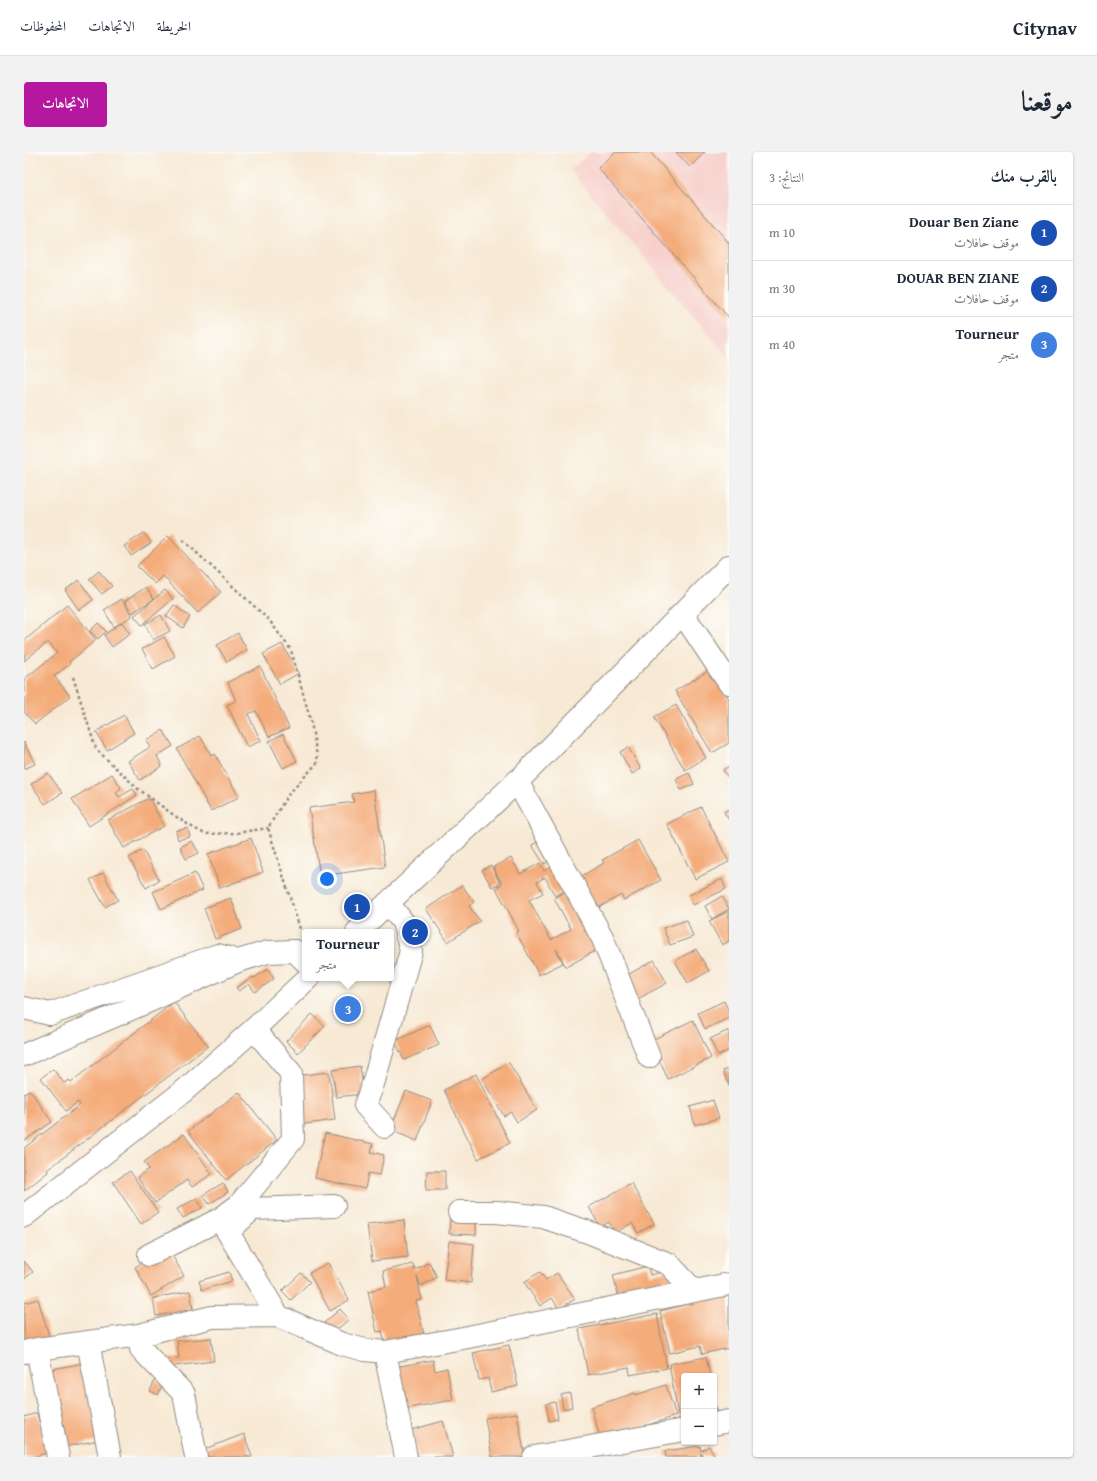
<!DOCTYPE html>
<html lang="ar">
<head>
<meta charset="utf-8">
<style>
	body { margin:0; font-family:"Gentium Book Plus",Amiri,serif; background:#f2f2f3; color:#1f2937; direction:rtl }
	.controls { position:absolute; right:12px; bottom:12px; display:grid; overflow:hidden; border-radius:4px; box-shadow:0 1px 3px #0004 }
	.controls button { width:36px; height:36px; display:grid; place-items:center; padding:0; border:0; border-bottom:1px solid #e0e1e3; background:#fff; color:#1f2937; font:20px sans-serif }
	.you { position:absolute; left:303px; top:727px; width:14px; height:14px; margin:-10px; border:3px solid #fff; border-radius:50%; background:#1a73e8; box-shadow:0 0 0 6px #1a73e833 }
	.badge { display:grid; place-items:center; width:26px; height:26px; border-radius:50%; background:#b5179e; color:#fff; font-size:13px; font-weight:700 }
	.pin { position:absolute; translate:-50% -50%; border:2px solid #fff; box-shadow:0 1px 4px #0006 }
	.popup { position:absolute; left:278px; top:777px; width:92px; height:52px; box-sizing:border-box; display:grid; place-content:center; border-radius:4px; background:#fff; filter:drop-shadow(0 1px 3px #0005); font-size:13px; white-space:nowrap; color:#747a83 }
	.popup b { font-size:15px; color:#1f2937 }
	.popup::after { content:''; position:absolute; left:50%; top:100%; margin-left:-8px; border:8px solid transparent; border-top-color:#fff }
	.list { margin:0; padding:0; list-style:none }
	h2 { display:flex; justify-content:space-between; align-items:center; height:52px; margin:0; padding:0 16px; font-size:17px }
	h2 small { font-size:13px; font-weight:400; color:#747a83 }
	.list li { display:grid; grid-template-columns:26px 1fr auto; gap:12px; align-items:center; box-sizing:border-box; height:56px; padding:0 16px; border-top:1px solid #e0e1e3 }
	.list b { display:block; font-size:15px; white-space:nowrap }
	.list p { margin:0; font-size:13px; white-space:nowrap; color:#747a83 }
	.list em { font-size:13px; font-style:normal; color:#747a83 }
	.map { position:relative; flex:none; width:705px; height:1305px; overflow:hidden; direction:ltr; border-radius:4px }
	header { display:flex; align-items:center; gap:24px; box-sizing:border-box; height:56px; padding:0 20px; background:#fff; border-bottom:1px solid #e0e1e3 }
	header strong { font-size:19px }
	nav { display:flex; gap:22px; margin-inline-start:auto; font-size:14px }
	.intro { display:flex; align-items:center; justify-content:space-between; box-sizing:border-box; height:96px; padding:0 24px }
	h1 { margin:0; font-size:28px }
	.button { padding:10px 18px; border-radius:4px; background:#b5179e; color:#fff; font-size:14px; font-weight:700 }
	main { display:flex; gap:24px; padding:0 24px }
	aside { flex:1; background:#fff; border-radius:4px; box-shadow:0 1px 3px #0004 }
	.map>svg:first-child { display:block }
</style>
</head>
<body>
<header>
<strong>Citynav</strong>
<nav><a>الخريطة</a><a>الاتجاهات</a><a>المحفوظات</a></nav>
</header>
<div class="intro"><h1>موقعنا</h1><a class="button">الاتجاهات</a></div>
<main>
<aside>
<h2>بالقرب منك<small>النتائج: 3</small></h2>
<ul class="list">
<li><span class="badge" style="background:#1a4fb4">1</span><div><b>Douar Ben Ziane</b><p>موقف حافلات</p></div><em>10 m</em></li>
<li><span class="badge" style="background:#1a4fb4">2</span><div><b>DOUAR BEN ZIANE</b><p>موقف حافلات</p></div><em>30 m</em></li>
<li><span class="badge" style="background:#3f7fe0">3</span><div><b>Tourneur</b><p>متجر</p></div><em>40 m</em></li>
</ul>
</aside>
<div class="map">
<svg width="705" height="1305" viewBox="0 0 705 1305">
	<rect width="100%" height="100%" fill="#fdfcf7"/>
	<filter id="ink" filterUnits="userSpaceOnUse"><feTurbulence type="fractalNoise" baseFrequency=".025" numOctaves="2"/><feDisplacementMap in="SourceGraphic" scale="8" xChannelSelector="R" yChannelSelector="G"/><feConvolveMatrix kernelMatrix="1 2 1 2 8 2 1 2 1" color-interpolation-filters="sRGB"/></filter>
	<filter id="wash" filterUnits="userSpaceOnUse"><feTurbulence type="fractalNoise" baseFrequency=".012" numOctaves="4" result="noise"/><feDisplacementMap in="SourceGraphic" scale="16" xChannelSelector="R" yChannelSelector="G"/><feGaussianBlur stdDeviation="0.9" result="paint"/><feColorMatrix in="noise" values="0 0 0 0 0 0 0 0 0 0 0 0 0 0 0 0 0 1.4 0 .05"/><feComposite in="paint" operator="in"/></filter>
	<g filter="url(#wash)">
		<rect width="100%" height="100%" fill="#f7e9d4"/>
		<path fill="#f7d0cc" d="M566,0h139v206l-159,-188z"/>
		<g id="blocks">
			<path fill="#f4ac7a" d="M592,0h34l79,91v75l-131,-150z
				M652,0h29l-15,15z
				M120,381l7,10 -20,13 -7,-10z
				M144,384l53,56 -23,21 -35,-37 -8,8 -18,-18z
				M75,419l13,15 -10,8 -13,-15z
				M55,428l14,20 -14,10 -14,-20z
				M122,435l8,12 11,-9 8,9 -31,26 -8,-9 20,-17 -22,14 -7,-12z
				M98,447l10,17 -18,11 -10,-17z
				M43,453l29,35 -27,22 1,2 -16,12 16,20 -35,28 -11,-12v-33l33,-26 -9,-11 -24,19v-20z
				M150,453l16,12 -7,11 -17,-12z
				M137,463l9,16 -17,9 -8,-16z
				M98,470l8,12 -18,13 -8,-12z
				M74,471l8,8 -8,8 -8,-8z
				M214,481l9,17 -20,12 -10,-17z
				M140,485l11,19 -22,13 -11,-20z
				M258,492l17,29 -19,11 -17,-30z
				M236,514l29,62 -20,9 -13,-26 -8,3 13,27 -14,6 -20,-42 9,-4 -8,-19z
				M687,517l18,30v44l-17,10 -37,-62z
				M652,553l30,53 -21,12 -31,-53z
				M100,563l10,18 -27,17 -11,-18z
				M139,578l10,16 -16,10 5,10 -22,14 -12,-19 22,-14 -4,-7z
				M259,582l14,27 -14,7 -14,-27z
				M176,584l12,20 3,-2 24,43 -28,14 -34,-62z
				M0,590l11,22 -11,5z
				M604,595l13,22 -9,5 -12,-22z
				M705,614v13l-6,-9z
				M24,621l14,20 -17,11 -14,-20z
				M665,621l5,11 -13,6 -5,-11z
				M88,622l9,14 -5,4 3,5 14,-8 4,6 -48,31 -17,-27z
				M350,638l11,77 -65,9 -11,-68 45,-6 -2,-8z
				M125,646l15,28 -40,22 -16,-28z
				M677,655l28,55 -34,17 -28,-55z
				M705,657v11l-5,-8z
				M164,676l2,9 -12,3 -2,-9z
				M227,686l12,34 -43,16 -12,-34z
				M520,686l11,18 -11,8 -12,-19z
				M614,688l23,40 -37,20 -3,-5 -25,14 -18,-31 26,-15 -2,-3z
				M168,689l7,12 -13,6 -6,-12z
				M119,698l16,30 -13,8 -17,-30z
				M487,706l9,16 20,-11 4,8 13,-7 13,24 -15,8 -10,-19 -8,5 6,11 -14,7 22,40 20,-11 -17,-31 16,-8 32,57 -36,20 -10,-18 7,14 -24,12 -23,-43 3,-1 -23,-43 6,-4 -9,-17z
				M467,713l9,18 -8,4 -10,-17z
				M79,721l15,27 -13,7 -15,-27z
				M171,721l8,17 -42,19 -8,-17z
				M698,727l4,10 -33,16 -4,-10z
				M438,733l12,17 -5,4 11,15 -32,21 -22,-33z
				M698,744l7,13 -17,10 -7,-13z
				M207,746l11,31 -27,10 -11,-31z
				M705,759v30l-7,4 -13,-24z
				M663,768l6,17 -23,8 -7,-17z
				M672,797l13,22 -21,12 -13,-22z
				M630,808l13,23 -33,18 -12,-23z
				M244,817l6,10 -19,13 -6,-8 -10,7 -3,-3 17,-11 1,1z
				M700,849l5,11v6l-24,11 -7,-16z
				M150,850l34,44 -161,124 1,2 -24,19v-43l56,-43 -2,-3 -12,9 -25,-33 12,-9 11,14 5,-3 2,2z
				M288,862l13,12 -27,27 -12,-12z
				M669,868l18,38 -43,21 -18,-38z
				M406,873l9,20 -35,15 -9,-19z
				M705,878v20l-11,6 -8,-17z
				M485,911l28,47 -20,12 -6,-10 -7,4 -22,-37z
				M336,914l4,28 -28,3 -4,-27z
				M705,917v17l-6,-15z
				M305,920l6,48 -36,5 -6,-49z
				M452,922l34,69 -32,16 -34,-69z
				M6,938l22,32 -28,19v-47z
				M382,939l26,10 -15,40 -27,-11z
				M215,940l38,48 -51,40 -38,-49z
				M689,948l6,18 -24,7 -5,-18z
				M301,981l48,11 -2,8 13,3 -4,20 -12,-2 -3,16 -50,-11z
				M160,982l28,40 -20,13 -5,-7 -32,23 -18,-26 12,-8 -5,-7z
				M106,1019l28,41 -17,12 -28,-42z
				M403,1019h18v19h-19z
				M199,1031l5,9 -19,12 -6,-9z
				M607,1031l23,41 -16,9 -6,-10 -17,10 -6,-11 -9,5 -11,-20z
				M173,1046l5,10 -19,10 -6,-9z
				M426,1067l26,1v15l-27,-1z
				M380,1068l4,37 -36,4 -5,-37z
				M425,1089l25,3 -3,39 -27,-3z
				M144,1096l16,28 -33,20 -16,-29z
				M0,1109l9,11 -9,7z
				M405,1110l8,15 -16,9 -4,-9 5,23 -6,1 9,38 -39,9 -4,-17 -5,1 -9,-41 18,-4 -3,-16 30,-7 2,6z
				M304,1111l21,37 -19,11 -21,-38z
				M624,1114l2,9 19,-5 4,15 -54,14 -6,-24z
				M205,1120l3,9 -30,9 -3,-9z
				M516,1120l6,8 11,-7 18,26 -16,10 -7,-11 -12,8 -16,-24z
				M277,1121l9,9 -19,18 -9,-9z
				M166,1139l3,18 -37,7 -3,-18z
				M705,1142v54l-27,6 -2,-8 -30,7 -10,-42z
				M14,1147l13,44 -27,9v-49z
				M316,1157l9,10 -16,14 -9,-10z
				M633,1162l10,54 -37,7 -1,-8 -41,8 -9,-46z
				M187,1186l3,23 -47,6 -1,-8 13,-1 -2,-17z
				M485,1193l9,41 -27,6 -3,-14 -9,2 -6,-27z
				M682,1205l4,19h-26v43l-5,1 -10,-56z
				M409,1208l2,11 12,-3 6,32 -50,9 -8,-42z
				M59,1211l16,77 -35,7 -16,-77z
				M131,1228l8,4 -5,11 -8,-4z
				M642,1233l10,31 -75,24 -10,-33 44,-14 1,2z
				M546,1241l2,14 -9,2 -2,-14z
				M690,1249l3,12 -3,1z
				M531,1250l3,17 -9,2 -3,-17z
				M13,1261l10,40 -14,4h-9v-40z
				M493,1261l8,44h-33l-7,-39z
				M419,1269l10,36h-35l-7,-27z
				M220,1282l8,23h-44l-3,-8z
				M676,1294l1,5 8,-5 6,10 -12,1 -2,-4v4h-35l-1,-6z"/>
		</g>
	</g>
	<g filter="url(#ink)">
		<use href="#blocks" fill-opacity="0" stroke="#918a80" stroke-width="1"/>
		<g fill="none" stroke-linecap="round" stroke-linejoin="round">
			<g stroke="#918a80" stroke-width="24">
				<path id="minor" d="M659,462l46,69
					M493,629l86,158 46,118
					M0,856l26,6 168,-59 11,3
					M0,903l130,-56 84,-38 30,-9 27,-1 10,10
					M361,975l-20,-22 8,-21 38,-133 -8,-29 -15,-19
					M435,1060h38l46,5 45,15 81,32 25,27
					M196,1067l58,97
					M204,1080l24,-23 82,-3
					M125,1103l71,-36 19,-14 54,-66 -2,-66 -37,-44
					M115,1183l2,14 43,45 12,63
					M64,1190l22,115
					M13,1197l21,108
					M0,1200l13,-3 102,-14 73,-18 66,-1 64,28 23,6 20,2 78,-14 266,-54
					M361,1200l21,105
					M690,1272l15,-3
					M510,1305l150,-27"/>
			</g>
			<g stroke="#918a80" stroke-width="24">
				<path id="major" d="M333,780l167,-157 205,-209
					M0,1064l161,-126 69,-61 54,-51"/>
			</g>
			<path stroke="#918a80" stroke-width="2.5" stroke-dasharray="3 3" stroke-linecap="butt" d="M159,388l86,80 22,30 20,72 7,40 -31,34 -19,32 33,104
				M49,525l23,72 41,39 38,28 17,11 13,7 31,-1 32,-5"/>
			<use href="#minor" stroke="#fff" stroke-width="22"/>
			<use href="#major" stroke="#fff" stroke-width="22"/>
		</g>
	</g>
</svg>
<div class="controls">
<button>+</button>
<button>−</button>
</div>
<div class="you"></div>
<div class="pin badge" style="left:333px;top:755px;background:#1a4fb4">1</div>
<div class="pin badge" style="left:391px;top:780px;background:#1a4fb4">2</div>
<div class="pin badge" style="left:324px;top:857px;background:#3f7fe0">3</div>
<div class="popup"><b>Tourneur</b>متجر</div>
</div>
</main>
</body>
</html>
